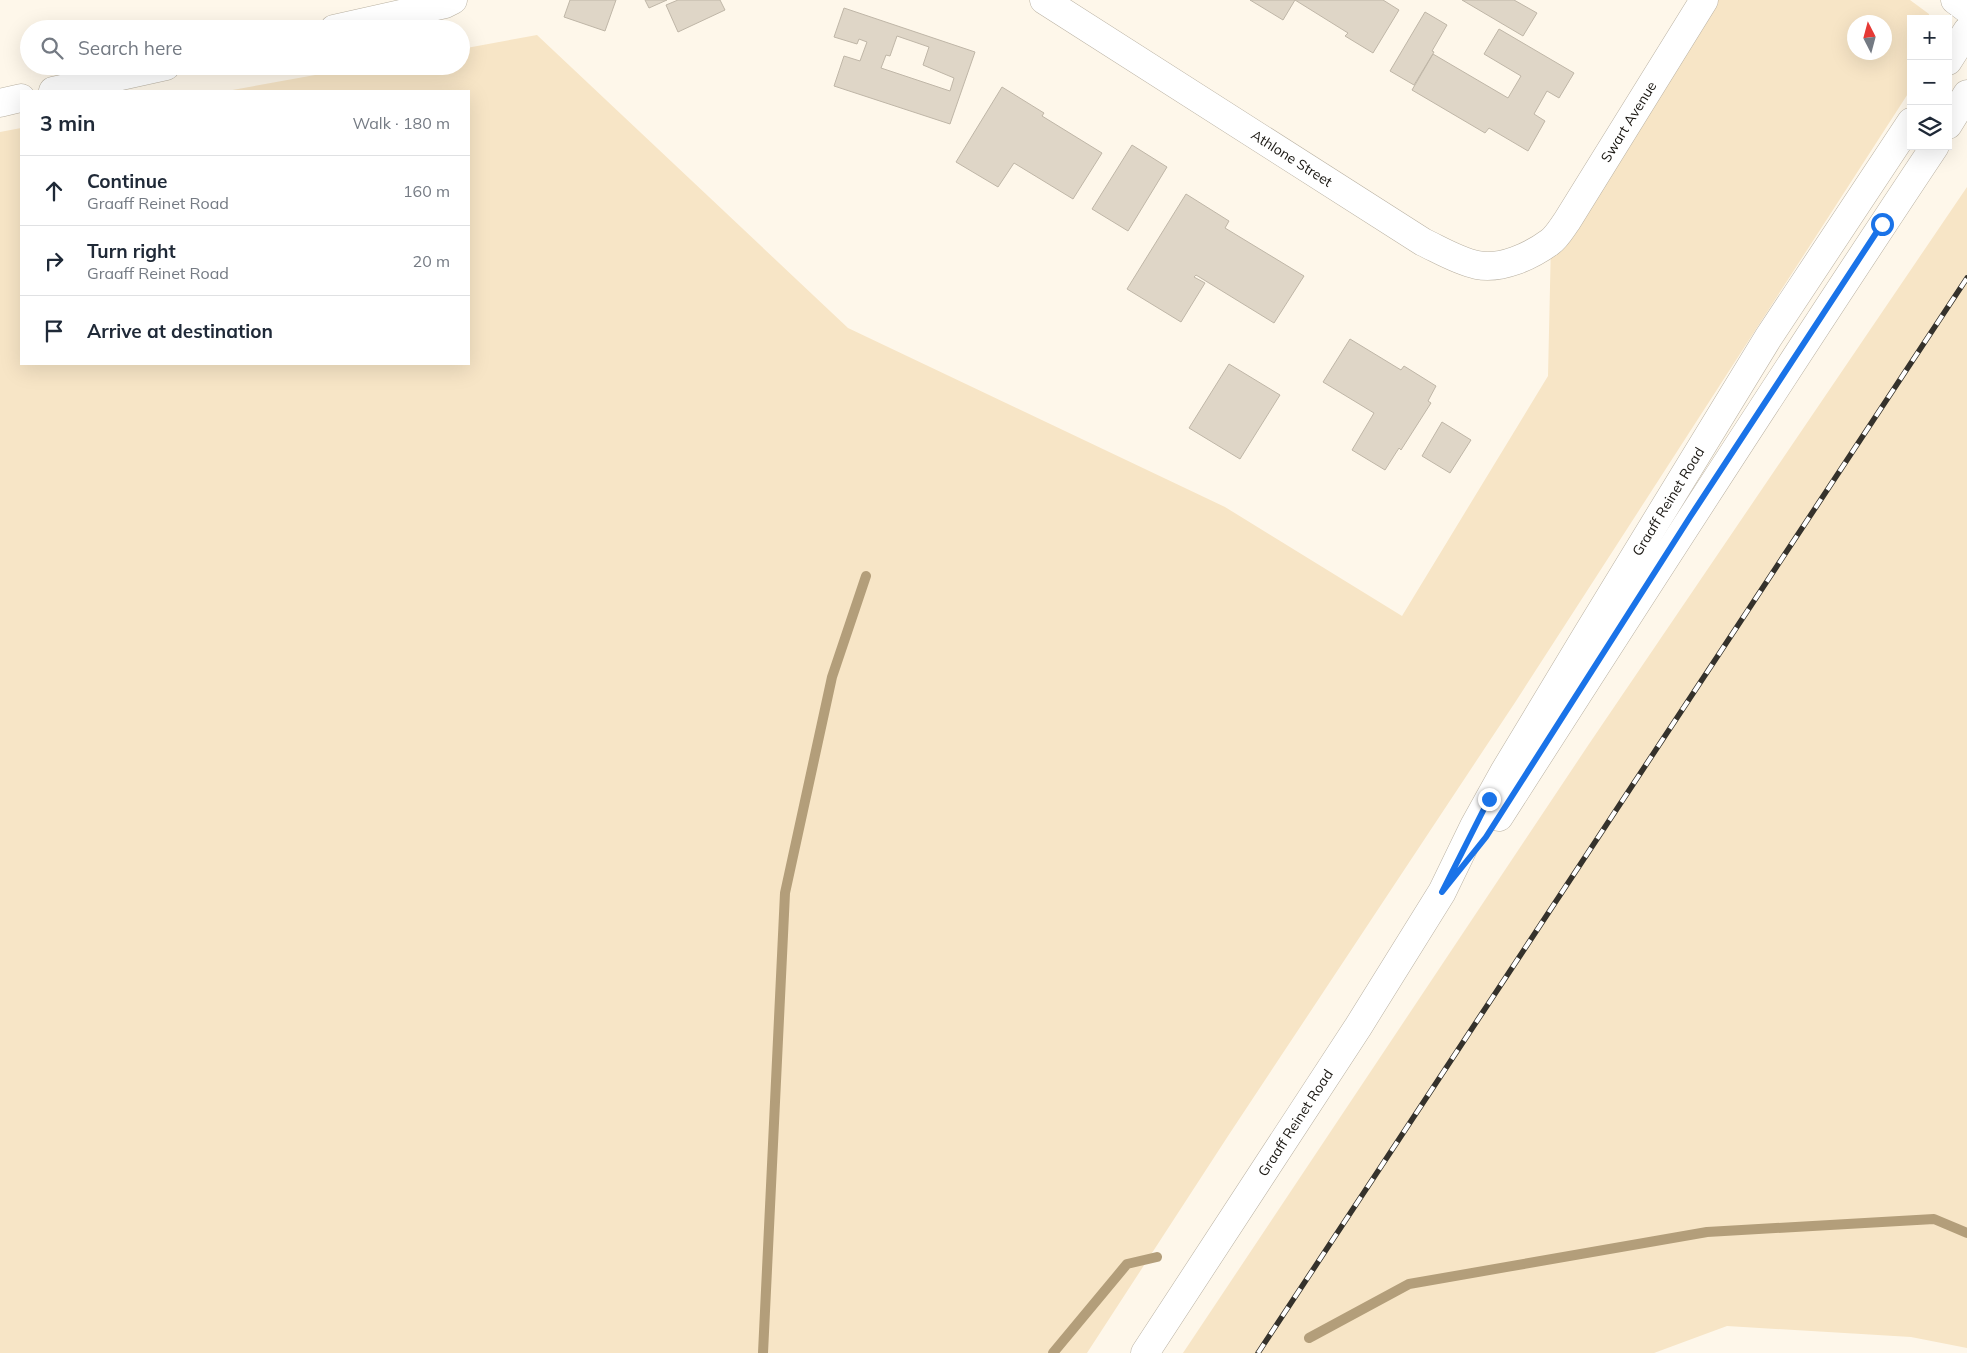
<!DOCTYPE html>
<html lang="en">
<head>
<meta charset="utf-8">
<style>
	body { margin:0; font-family:Mulish,sans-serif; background:#f6f6f7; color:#1f2937 }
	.controls { position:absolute; right:15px; top:15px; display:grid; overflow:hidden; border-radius:0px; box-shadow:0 5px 20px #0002 }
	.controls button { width:45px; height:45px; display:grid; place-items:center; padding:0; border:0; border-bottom:1px solid #e0e1e3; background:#fff; color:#1f2937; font:25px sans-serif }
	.compass { position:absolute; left:1847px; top:15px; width:45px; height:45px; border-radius:50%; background:#fff; box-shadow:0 5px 20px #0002; rotate:354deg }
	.stop { position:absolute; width:15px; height:15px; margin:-11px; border:4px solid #1a73e8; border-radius:50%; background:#fff }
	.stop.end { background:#1a73e8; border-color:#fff; box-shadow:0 1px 5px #0008 }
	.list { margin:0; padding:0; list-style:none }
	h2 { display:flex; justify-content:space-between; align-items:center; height:65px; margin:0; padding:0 20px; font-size:21px }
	h2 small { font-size:16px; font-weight:400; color:#747a83 }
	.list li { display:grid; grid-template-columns:32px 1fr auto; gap:15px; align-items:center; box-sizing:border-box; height:70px; padding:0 20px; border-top:1px solid #e0e1e3 }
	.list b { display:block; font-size:19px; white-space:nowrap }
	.list p { margin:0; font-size:16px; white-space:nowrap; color:#747a83 }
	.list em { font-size:16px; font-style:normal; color:#747a83 }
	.icon { flex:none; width:28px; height:28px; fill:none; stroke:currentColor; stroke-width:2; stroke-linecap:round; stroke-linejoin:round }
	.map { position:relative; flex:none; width:1967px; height:1353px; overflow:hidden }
	.search { position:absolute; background:#fff; box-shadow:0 5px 20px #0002; left:20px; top:20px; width:450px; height:55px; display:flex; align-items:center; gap:12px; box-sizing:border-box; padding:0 18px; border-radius:28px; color:#747a83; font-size:19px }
	.panel { position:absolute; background:#fff; box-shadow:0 5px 20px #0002; left:20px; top:90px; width:450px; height:275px; border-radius:0px }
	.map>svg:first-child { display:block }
</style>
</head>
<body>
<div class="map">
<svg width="1967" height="1353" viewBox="0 0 1967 1353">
	<rect width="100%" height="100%" fill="#fef7ea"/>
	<path fill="#f7e5c6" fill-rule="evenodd" d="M1703,0h207l19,14v5h-18v70l-395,612 -288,435 -141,217h-1087v-1221l21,-4v236h448v-273h-242l138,-25h96v-17l76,-14 311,293 377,179 177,109 146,-240 3,-134zM1854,22h30v30h-30z
		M1967,187v1161l-56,-11 -184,-11 -73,27h-471l406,-609z"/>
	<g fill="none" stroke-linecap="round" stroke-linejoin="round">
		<path stroke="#b39e7a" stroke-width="10" d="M1309,1338l100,-54 298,-52 227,-13 33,14
			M763,1353l22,-460 47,-216 34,-101
			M1053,1353l74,-89 30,-7"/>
	</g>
	<path fill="#dfd6c7" stroke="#bfb6a7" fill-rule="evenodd" d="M570,0h46l-11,31 -41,-14z
		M645,0h22l-18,8z
		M678,0h42l5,10 -47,22 -12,-27z
		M1250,0h133l16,10 -26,43 -28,-17 3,-3 -53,-33 -12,20z
		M1462,0h52l23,13 -14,23z
		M844,8l131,44 -25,72 -116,-38 10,-30 16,5 7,-19 -8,-3 -2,5 -23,-7zM897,36l32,11 -6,18 31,13 -4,13 -69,-23 5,-13 4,1z
		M1425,12l22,13 -15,26 2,1 -20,33 -24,-14z
		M1499,29l75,44 -15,25 -12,-7 -13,23 11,7 -17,30 -39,-23 -4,5 -73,-43 21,-36 75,44 13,-22 -37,-22z
		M1002,87l42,26 -2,3 60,37 -29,46 -59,-36 -16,24 -42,-25z
		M1132,145l35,22 -39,64 -36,-22z
		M1186,194l43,27 -4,7 79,48 -30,47 -78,-48 -2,2 11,6 -24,39 -54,-33z
		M1350,339l51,31 3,-4 32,20 -8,15 3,2 -30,47 -2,-2 -14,22 -33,-20 22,-37 -51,-31z
		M1229,364l51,31 -40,64 -51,-31z
		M1442,422l29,18 -21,33 -28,-17z"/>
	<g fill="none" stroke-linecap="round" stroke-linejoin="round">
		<g stroke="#b9b1a2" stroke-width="29">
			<g id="minor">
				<path id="s1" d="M1044,0l379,242c17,8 35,19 54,23 24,5 54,-9 73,-23 7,-5 12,-14 17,-21l137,-221"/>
				<path d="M1955,0l12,9"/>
				<path d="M334,29l111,-25 8,-4"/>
				<path d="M53,91l113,-25"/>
				<path d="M0,103l21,-5"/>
			</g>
		</g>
		<g stroke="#b9b1a2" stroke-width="29">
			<g id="major">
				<path d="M1948,61l19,-30"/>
				<path d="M1948,125l19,-31"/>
				<path d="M1499,817c144,-225 288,-449 436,-671"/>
				<path id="s2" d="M1145,1353l213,-326 84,-135 32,-66 30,-54 82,-136 182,-298 143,-216"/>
			</g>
		</g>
		<use href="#minor" stroke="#fff" stroke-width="28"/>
		<use href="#major" stroke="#fff" stroke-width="28"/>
		<g stroke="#35322c" stroke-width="5.5">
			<path id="rail" d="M1258,1353l709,-1075"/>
		</g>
		<use href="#rail" stroke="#fff" stroke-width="4" stroke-dasharray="11" stroke-linecap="butt"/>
	</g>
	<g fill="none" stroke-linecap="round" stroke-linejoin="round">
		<path stroke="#1a73e8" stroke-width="6" d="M1489,799l-47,93 44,-55 204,-320 192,-293"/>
	</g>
	<g text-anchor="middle" stroke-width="4" stroke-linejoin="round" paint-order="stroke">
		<g font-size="14" fill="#191611" stroke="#fff">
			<text dy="5" stroke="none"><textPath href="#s1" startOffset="731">Swart Avenue</textPath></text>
			<text dy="5" stroke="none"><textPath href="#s1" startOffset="294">Athlone Street</textPath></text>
			<text dy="5" stroke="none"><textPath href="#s2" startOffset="1000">Graaff Reinet Road</textPath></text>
			<text dy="5" stroke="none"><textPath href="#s2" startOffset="275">Graaff Reinet Road</textPath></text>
		</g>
	</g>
</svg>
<div class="controls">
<button>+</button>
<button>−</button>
<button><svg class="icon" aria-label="layers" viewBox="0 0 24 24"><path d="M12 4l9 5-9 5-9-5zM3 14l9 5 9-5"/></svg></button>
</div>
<svg class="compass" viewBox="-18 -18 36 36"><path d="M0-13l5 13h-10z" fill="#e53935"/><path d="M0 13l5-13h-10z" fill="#747a83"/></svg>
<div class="stop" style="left:1882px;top:224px"></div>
<div class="stop end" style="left:1489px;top:799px"></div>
<div class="search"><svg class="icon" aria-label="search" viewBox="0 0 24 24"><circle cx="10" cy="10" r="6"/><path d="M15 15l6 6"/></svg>Search here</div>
<section class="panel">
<h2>3 min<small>Walk · 180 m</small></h2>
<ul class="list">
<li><svg class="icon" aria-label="ahead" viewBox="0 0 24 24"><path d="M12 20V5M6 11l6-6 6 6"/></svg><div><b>Continue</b><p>Graaff Reinet Road</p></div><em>160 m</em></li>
<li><svg class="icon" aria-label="right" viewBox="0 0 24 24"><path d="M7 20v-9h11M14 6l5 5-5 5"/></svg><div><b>Turn right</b><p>Graaff Reinet Road</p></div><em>20 m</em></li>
<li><svg class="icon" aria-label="arrive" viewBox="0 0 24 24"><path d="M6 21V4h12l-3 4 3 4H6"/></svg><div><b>Arrive at destination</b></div></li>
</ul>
</section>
</div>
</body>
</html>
